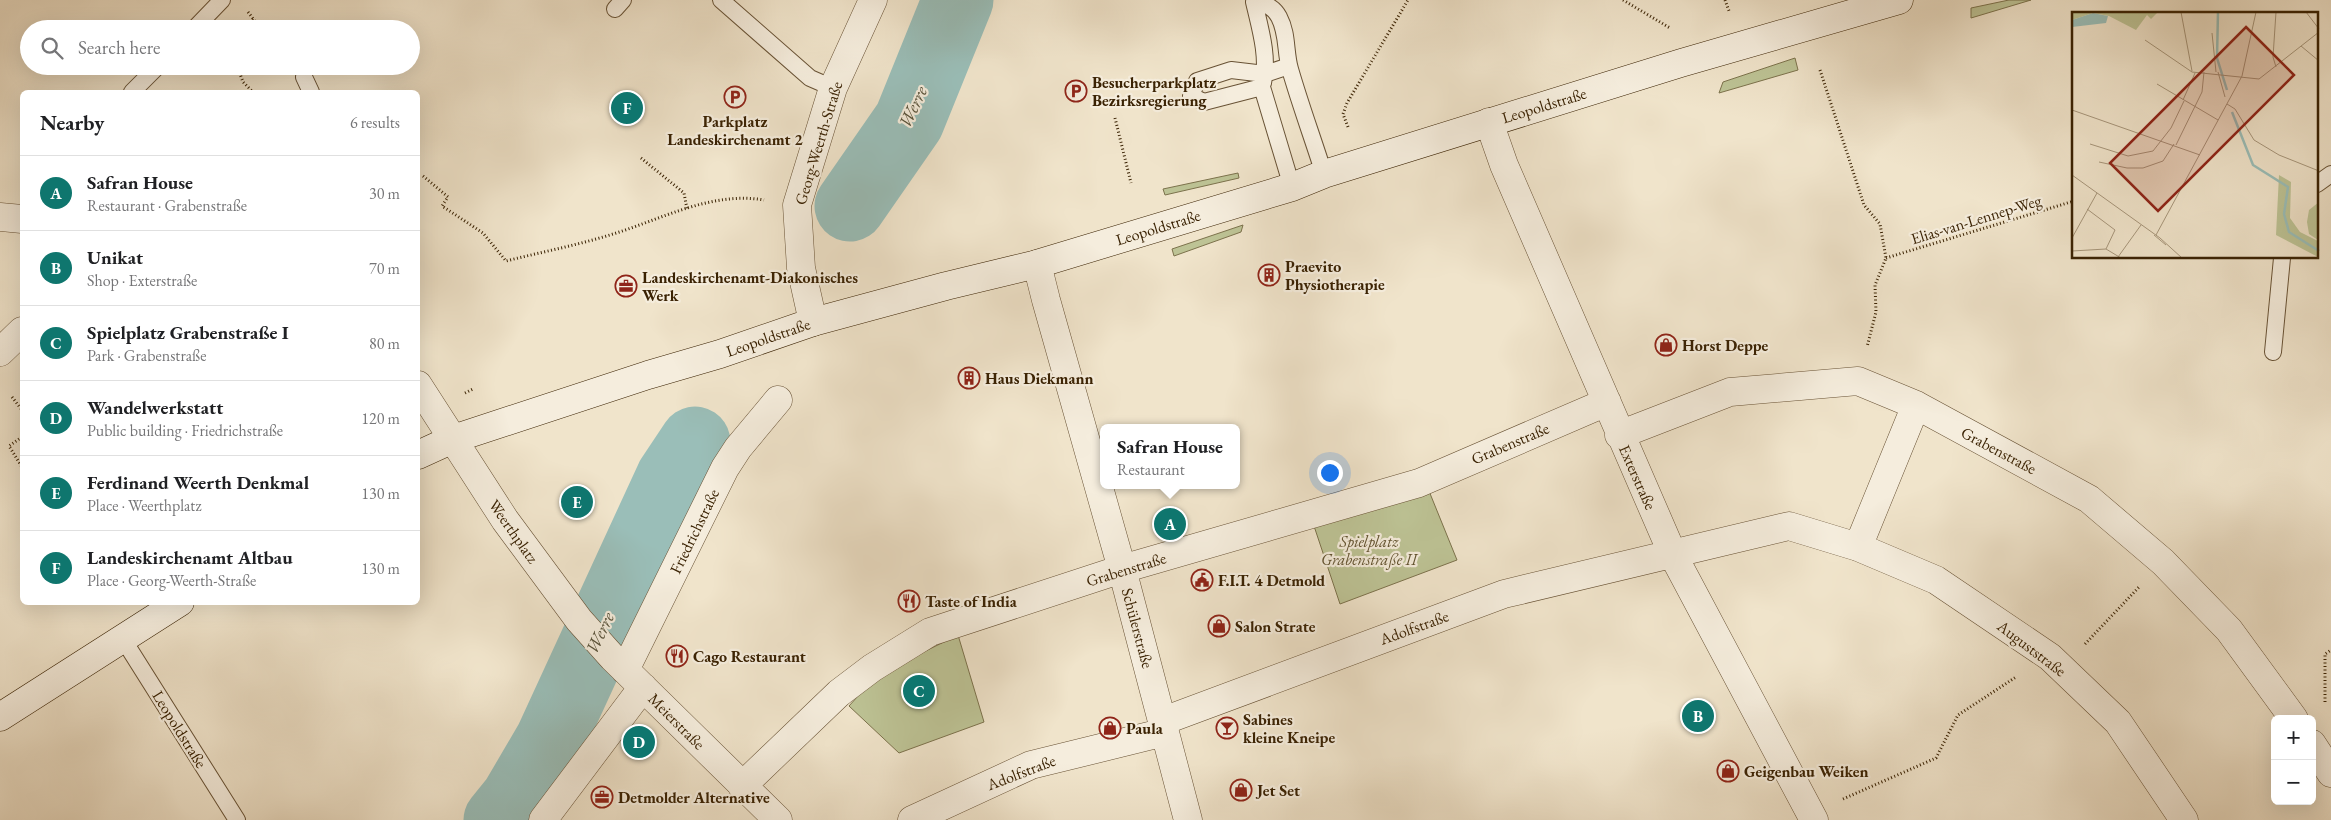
<!DOCTYPE html>
<html lang="en">
<head>
<meta charset="utf-8">
<style>
	body { margin:0; font-family:"EB Garamond",serif; background:#f6f6f6; color:#202124 }
	.controls { position:absolute; right:15px; bottom:15px; display:grid; overflow:hidden; border-radius:8px; box-shadow:0 5px 20px #0002 }
	.controls button { width:45px; height:45px; display:grid; place-items:center; padding:0; border:0; border-bottom:1px solid #e0e0e0; background:#fff; color:#202124; font:25px sans-serif }
	.you { position:absolute; left:1329px; top:472px; width:18px; height:18px; margin:-12px; border:4px solid #fff; border-radius:50%; background:#1a73e8; box-shadow:0 0 0 8px #1a73e833 }
	.badge { display:grid; place-items:center; width:32px; height:32px; border-radius:50%; background:#0f766e; color:#fff; font-size:16px; font-weight:700 }
	.pin { position:absolute; translate:-50% -50%; border:2px solid #fff; box-shadow:0 1px 5px #0006 }
	.popup { position:absolute; left:1100px; top:424px; width:140px; height:65px; box-sizing:border-box; display:grid; place-content:center; border-radius:8px; background:#fff; filter:drop-shadow(0 1px 4px #0005); font-size:16px; white-space:nowrap; color:#757577 }
	.popup b { font-size:19px; color:#202124 }
	.popup::after { content:''; position:absolute; left:50%; top:100%; margin-left:-10px; border:10px solid transparent; border-top-color:#fff }
	.list { margin:0; padding:0; list-style:none }
	h2 { display:flex; justify-content:space-between; align-items:center; height:65px; margin:0; padding:0 20px; font-size:21px }
	h2 small { font-size:16px; font-weight:400; color:#757577 }
	.list li { display:grid; grid-template-columns:32px 1fr auto; gap:15px; align-items:center; box-sizing:border-box; height:75px; padding:0 20px; border-top:1px solid #e0e0e0 }
	.list b { display:block; font-size:19px; white-space:nowrap }
	.list p { margin:0; font-size:16px; white-space:nowrap; color:#757577 }
	.list em { font-size:16px; font-style:normal; color:#757577 }
	.icon { flex:none; width:28px; height:28px; fill:none; stroke:currentColor; stroke-width:2; stroke-linecap:round; stroke-linejoin:round }
	.map { position:relative; flex:none; width:2331px; height:820px; overflow:hidden }
	.search { position:absolute; background:#fff; box-shadow:0 5px 20px #0002; left:20px; top:20px; width:400px; height:55px; display:flex; align-items:center; gap:12px; box-sizing:border-box; padding:0 18px; border-radius:28px; color:#757577; font-size:19px }
	.panel { position:absolute; background:#fff; box-shadow:0 5px 20px #0002; left:20px; top:90px; width:400px; height:515px; border-radius:8px }
	.map>svg:first-child { display:block }
</style>
</head>
<body>
<div class="map">
<svg width="2331" height="820" viewBox="0 0 2331 820">
	<rect width="100%" height="100%" fill="#f0e4cb"/>
	<filter id="stains"><feTurbulence type="fractalNoise" baseFrequency=".004" numOctaves="4"/><feColorMatrix values="0 0 0 0 .2 0 0 0 0 .09 0 0 0 0 .02 0 0 0 .5 -.17"/></filter>
	<radialGradient id="worn" r=".72"><stop offset=".6" stop-color="#630" stop-opacity="0"/><stop offset="1" stop-color="#630" stop-opacity=".3"/></radialGradient>
	<path fill="#bdc395" stroke="#7c724c" d="M2009,0h22l-60,18v-10z
		M1795,58l3,12 -79,23 4,-11z
		M1238,173l1,5 -74,17 -2,-6z
		M1243,225l-2,7 -67,24 -2,-7z
		M1429,491l28,69 -117,44 -26,-78z
		M958,635l26,87 -85,31 -50,-47 28,-31z"/>
	<g fill="none" stroke-linecap="round" stroke-linejoin="round">
		<path stroke="#9abeb8" stroke-width="71" d="M850,206l59,-85 49,-121
			M499,820l17,-21 34,-58 121,-263 24,-36"/>
		<g stroke="#685235" stroke-width="18">
			<path id="lane" d="M721,0l89,78 23,10
				M615,9l8,-9
				M194,29l28,-29
				M1289,66l-24,8 -34,-4 -34,11 -6,15 13,6 58,-15 30,100
				M304,77l7,15
				M1263,83c6,-26 -3,-55 -9,-81 10,1 19,4 25,15 9,17 6,35 11,52 10,35 23,70 34,105
				M132,92l26,-26
				M2317,184l14,-10
				M2273,352l9,-94
				M123,639l114,181"/>
		</g>
		<g stroke="#685235" stroke-width="29">
			<path id="street" d="M1489,122l15,43 169,390 141,265
				M0,217l22,2
				M1037,264l9,36 76,269 66,251
				M813,322l-12,-54 -4,-63 36,-117 40,-88
				M0,352l22,-21
				M418,385l87,135 74,100 34,38 165,162
				M1619,435l111,-43 128,-11 58,24 173,94 74,63 66,68 65,89
				M1858,547l58,-142
				M625,670l100,-202 13,-20 40,-48
				M1163,721l341,-127 285,-68 69,21 78,33 114,77 68,65 66,98
				M2312,744l19,29
				M742,786l97,-93 33,-25 58,-36 192,-63 297,-86 188,-81
				M543,820l100,-133
				M912,820l119,-55 134,-33"/>
		</g>
		<g stroke="#3a2203" stroke-width="29">
			<path id="secondary" d="M418,455l35,-16 195,-64 72,-21 93,-32 133,-36 91,-22 255,-77 32,-13 357,-111 218,-63
				M0,717l180,-115"/>
		</g>
		<path stroke="#3a2203" stroke-width="3" stroke-dasharray="1 2.5" stroke-linecap="butt" d="M1623,0l47,28
			M1725,0l4,11
			M248,12l13,17
			M242,29l12,-11
			M237,66l6,16 10,10
			M1820,70l44,135 16,19 6,34 -11,27 1,27 -9,35
			M1115,118l16,65
			M1348,127l-5,-13 4,-11 61,-103
			M641,158l43,35 3,16
			M423,176l25,21 -6,9 41,27 23,28c36,-9 72,-16 107,-27 49,-15 99,-43 151,-34
			M1886,258l188,-57
			M465,393l8,-4
			M12,397l10,13
			M22,437l-13,9 13,21
			M2085,644l54,-57
			M2325,702v-48l6,-4
			M1843,799l93,-41 22,-43 58,-38"/>
		<use href="#lane" stroke="#f5eddd" stroke-width="16"/>
		<use href="#street" stroke="#f5eddd" stroke-width="28"/>
		<use href="#secondary" stroke="#f5eddd" stroke-width="28"/>
	</g>
	<defs>
		<g id="parking-ring" transform="scale(1.125)"><circle r="9.5" fill="#f5eddd" stroke="#8f2418" stroke-width="1.5"/><path d="M-3.5-5.5H1a3.5 3.5 0 0 1 0 7H-1V5.5H-3.5ZM-1-3.4V-.6H.8a1.4 1.4 0 0 0 0-2.8Z" fill="#8f2418"/></g>
		<g id="building-ring" transform="scale(1.125)"><circle r="9.5" fill="#f5eddd" stroke="#8f2418" stroke-width="1.5"/><path d="M-4-6H4V6H1V3H-1V6H-4ZM-2.5-4.3h1.7v1.8h-1.7ZM.8-4.3h1.7v1.8H.8ZM-2.5-1h1.7V.8h-1.7ZM.8-1h1.7V.8H.8Z" fill="#8f2418"/></g>
		<g id="office-ring" transform="scale(1.125)"><circle r="9.5" fill="#f5eddd" stroke="#8f2418" stroke-width="1.5"/><path d="M-6-3h4V-5.5h4V-3h4V5H-6ZM-1-4.5V-3h2v-1.5ZM-6 0V1H6V0Z" fill="#8f2418"/></g>
		<g id="shop-ring" transform="scale(1.125)"><circle r="9.5" fill="#f5eddd" stroke="#8f2418" stroke-width="1.5"/><path d="M-5-2.5h2.3a2.7 3.5 0 0 1 5.4 0H5L5.5 6h-11ZM-1.5-2.5h3a1.5 2.3 0 0 0-3 0Z" fill="#8f2418"/></g>
		<g id="civic-ring" transform="scale(1.125)"><circle r="9.5" fill="#f5eddd" stroke="#8f2418" stroke-width="1.5"/><path d="M-.6-6.5H3V-4.5H.6V-3L4-1V1h2V6H-6V1h2V-1L-.6-3ZM-1.2 2.5V6h2.4V2.5Z" fill="#8f2418"/></g>
		<g id="restaurant-ring" transform="scale(1.125)"><circle r="9.5" fill="#f5eddd" stroke="#8f2418" stroke-width="1.5"/><path d="M-5-6h1v4h1v-4h1v4h1v-4h1v5L-1.5 .5V6h-2V.5L-5-1ZM5-6V6H3V1.5H1.5Q1.5-4 5-6Z" fill="#8f2418"/></g>
		<g id="bar-ring" transform="scale(1.125)"><circle r="9.5" fill="#f5eddd" stroke="#8f2418" stroke-width="1.5"/><path d="M-6-5H6L.8 .8V4.5H3.5V6h-7V4.5H-.8V.8Z" fill="#8f2418"/></g>
	</defs>
	<g fill-rule="evenodd">
		<use href="#parking-ring" x="1076" y="91"/>
		<use href="#parking-ring" x="735" y="97"/>
		<use href="#building-ring" x="1269" y="275"/>
		<use href="#office-ring" x="626" y="286"/>
		<use href="#shop-ring" x="1666" y="345"/>
		<use href="#building-ring" x="969" y="378"/>
		<use href="#civic-ring" x="1202" y="580"/>
		<use href="#restaurant-ring" x="909" y="601"/>
		<use href="#shop-ring" x="1219" y="626"/>
		<use href="#restaurant-ring" x="677" y="656"/>
		<use href="#shop-ring" x="1110" y="728"/>
		<use href="#bar-ring" x="1227" y="728"/>
		<use href="#shop-ring" x="1728" y="771"/>
		<use href="#shop-ring" x="1241" y="790"/>
		<use href="#office-ring" x="602" y="797"/>
	</g>
	<g text-anchor="middle" stroke-width="4.5" stroke-linejoin="round" paint-order="stroke">
		<g font-size="16" font-weight="bold" fill="#3a2203" stroke="#f5eddd" text-anchor="start">
			<text x="1092" y="88">Besucherparkplatz<tspan x="1092" dy="18">Bezirksregierung</tspan></text>
			<text x="735" y="127" text-anchor="middle">Parkplatz<tspan x="735" dy="18">Landeskirchenamt 2</tspan></text>
			<text x="1285" y="272">Praevito<tspan x="1285" dy="18">Physiotherapie</tspan></text>
			<text x="642" y="283">Landeskirchenamt-Diakonisches<tspan x="642" dy="18">Werk</tspan></text>
			<text x="1682" y="351">Horst Deppe</text>
			<text x="985" y="384">Haus Diekmann</text>
			<text x="1218" y="586">F.I.T. 4 Detmold</text>
			<text x="925" y="607">Taste of India</text>
			<text x="1235" y="632">Salon Strate</text>
			<text x="693" y="662">Cago Restaurant</text>
			<text x="1243" y="725">Sabines<tspan x="1243" dy="18">kleine Kneipe</tspan></text>
			<text x="1126" y="734">Paula</text>
			<text x="1744" y="777">Geigenbau Weiken</text>
			<text x="1257" y="796">Jet Set</text>
			<text x="618" y="803">Detmolder Alternative</text>
		</g>
		<g font-size="16" fill="#3a2203" stroke="#f5eddd">
			<text transform="translate(1544 105) rotate(-17)" y="6">Leopoldstraße</text>
			<text transform="translate(818 143) rotate(-73)" y="6">Georg-Weerth-Straße</text>
			<text transform="translate(1976 219) rotate(-17)" y="6">Elias-van-Lennep-Weg</text>
			<text transform="translate(1158 227) rotate(-17)" y="6">Leopoldstraße</text>
			<text transform="translate(768 337) rotate(-19)" y="6">Leopoldstraße</text>
			<text transform="translate(1510 443) rotate(-23)" y="6">Grabenstraße</text>
			<text transform="translate(1999 450) rotate(28)" y="6">Grabenstraße</text>
			<text transform="translate(1638 477) rotate(66)" y="6">Exterstraße</text>
			<text transform="translate(514 531) rotate(55)" y="6">Weerthplatz</text>
			<text transform="translate(694 531) rotate(-64)" y="6">Friedrichstraße</text>
			<text transform="translate(1126 569) rotate(-17)" y="6">Grabenstraße</text>
			<text transform="translate(1414 627) rotate(-20)" y="6">Adolfstraße</text>
			<text transform="translate(1138 628) rotate(75)" y="6">Schülerstraße</text>
			<text transform="translate(2032 648) rotate(37)" y="6">Auguststraße</text>
			<text transform="translate(677 721) rotate(45)" y="6">Meierstraße</text>
			<text transform="translate(180 729) rotate(58)" y="6">Leopoldstraße</text>
			<text transform="translate(1021 772) rotate(-21)" y="6">Adolfstraße</text>
		</g>
		<g font-size="16" font-style="italic" fill="#61522f" stroke="#f5eddd">
			<text x="1369" y="547">Spielplatz<tspan x="1369" dy="18">Grabenstraße II</tspan></text>
		</g>
		<g font-size="18" font-style="italic" fill="#575139" stroke="#f5eddd">
			<text transform="translate(913 107) rotate(-65)" y="6">Werre</text>
			<text transform="translate(600 633) rotate(-65)" y="6">Werre</text>
		</g>
	</g>
	<g transform="translate(2072 12)">
		<rect width="246" height="246" fill="#f0e4cb"/>
		<path d="M0,0h86l-7,7 -4,-4 -11,15 -27,-14 -16,-3 -21,7zM207,163l12,7 -1,36 10,14 18,9v16l-42,-22zM247,190v38h-1l-9,-6 -2,-12 2,-12z" fill="#bdc395"/>
		<path d="M21,1l15,3 -2,7 -34,4v-7z" fill="#9abeb8"/>
		<path fill="none" stroke="#9abeb8" stroke-width="2.5" d="M146,0l-1,46 10,32M160,100l21,53 35,22 -4,27 5,18 30,19"/>
		<path fill="none" stroke="#a7967b" stroke-width="1" d="M109,0l11,59M234,0l13,17M140,21l4,39M73,28l47,32 67,7 60,-47M229,34l18,15M204,55l-3,-10 3,-45M146,60l7,25M85,72l61,36M111,88l12,-27M155,92l8,5 19,31 25,15 40,16M0,98l128,45M18,132l38,12 25,-5 18,-23 13,-27M104,133l26,-53 2,-20M27,150l28,6h16l20,-7 11,-17M0,163l88,63 22,20M15,197l28,21 -9,19M82,223l12,10M84,223l86,-159 14,-64M0,226l25,-45M0,239l34,-2 15,9M46,245l23,-32"/>
		<path fill="#8f2418" fill-opacity="0.15" stroke="#8f2418" stroke-width="2.5" d="M174,15l48,48 -136,136 -48,-48z"/>
		<rect width="246" height="246" fill="none" stroke="#3a2203" stroke-width="2.5"/>
	</g>
	<rect width="100%" height="100%" filter="url(#stains)"/>
	<rect width="100%" height="100%" fill="url(#worn)"/>
</svg>
<div class="controls">
<button>+</button>
<button>−</button>
</div>
<div class="you"></div>
<div class="pin badge" style="left:1170px;top:524px">A</div>
<div class="popup"><b>Safran House</b>Restaurant</div>
<div class="pin badge" style="left:1698px;top:716px">B</div>
<div class="pin badge" style="left:919px;top:691px">C</div>
<div class="pin badge" style="left:639px;top:742px">D</div>
<div class="pin badge" style="left:577px;top:502px">E</div>
<div class="pin badge" style="left:627px;top:108px">F</div>
<div class="search"><svg class="icon" aria-label="search" viewBox="0 0 24 24"><circle cx="10" cy="10" r="6"/><path d="M15 15l6 6"/></svg>Search here</div>
<section class="panel">
<h2>Nearby<small>6 results</small></h2>
<ul class="list">
<li><span class="badge">A</span><div><b>Safran House</b><p>Restaurant · Grabenstraße</p></div><em>30 m</em></li>
<li><span class="badge">B</span><div><b>Unikat</b><p>Shop · Exterstraße</p></div><em>70 m</em></li>
<li><span class="badge">C</span><div><b>Spielplatz Grabenstraße I</b><p>Park · Grabenstraße</p></div><em>80 m</em></li>
<li><span class="badge">D</span><div><b>Wandelwerkstatt</b><p>Public building · Friedrichstraße</p></div><em>120 m</em></li>
<li><span class="badge">E</span><div><b>Ferdinand Weerth Denkmal</b><p>Place · Weerthplatz</p></div><em>130 m</em></li>
<li><span class="badge">F</span><div><b>Landeskirchenamt Altbau</b><p>Place · Georg-Weerth-Straße</p></div><em>130 m</em></li>
</ul>
</section>
</div>
</body>
</html>
